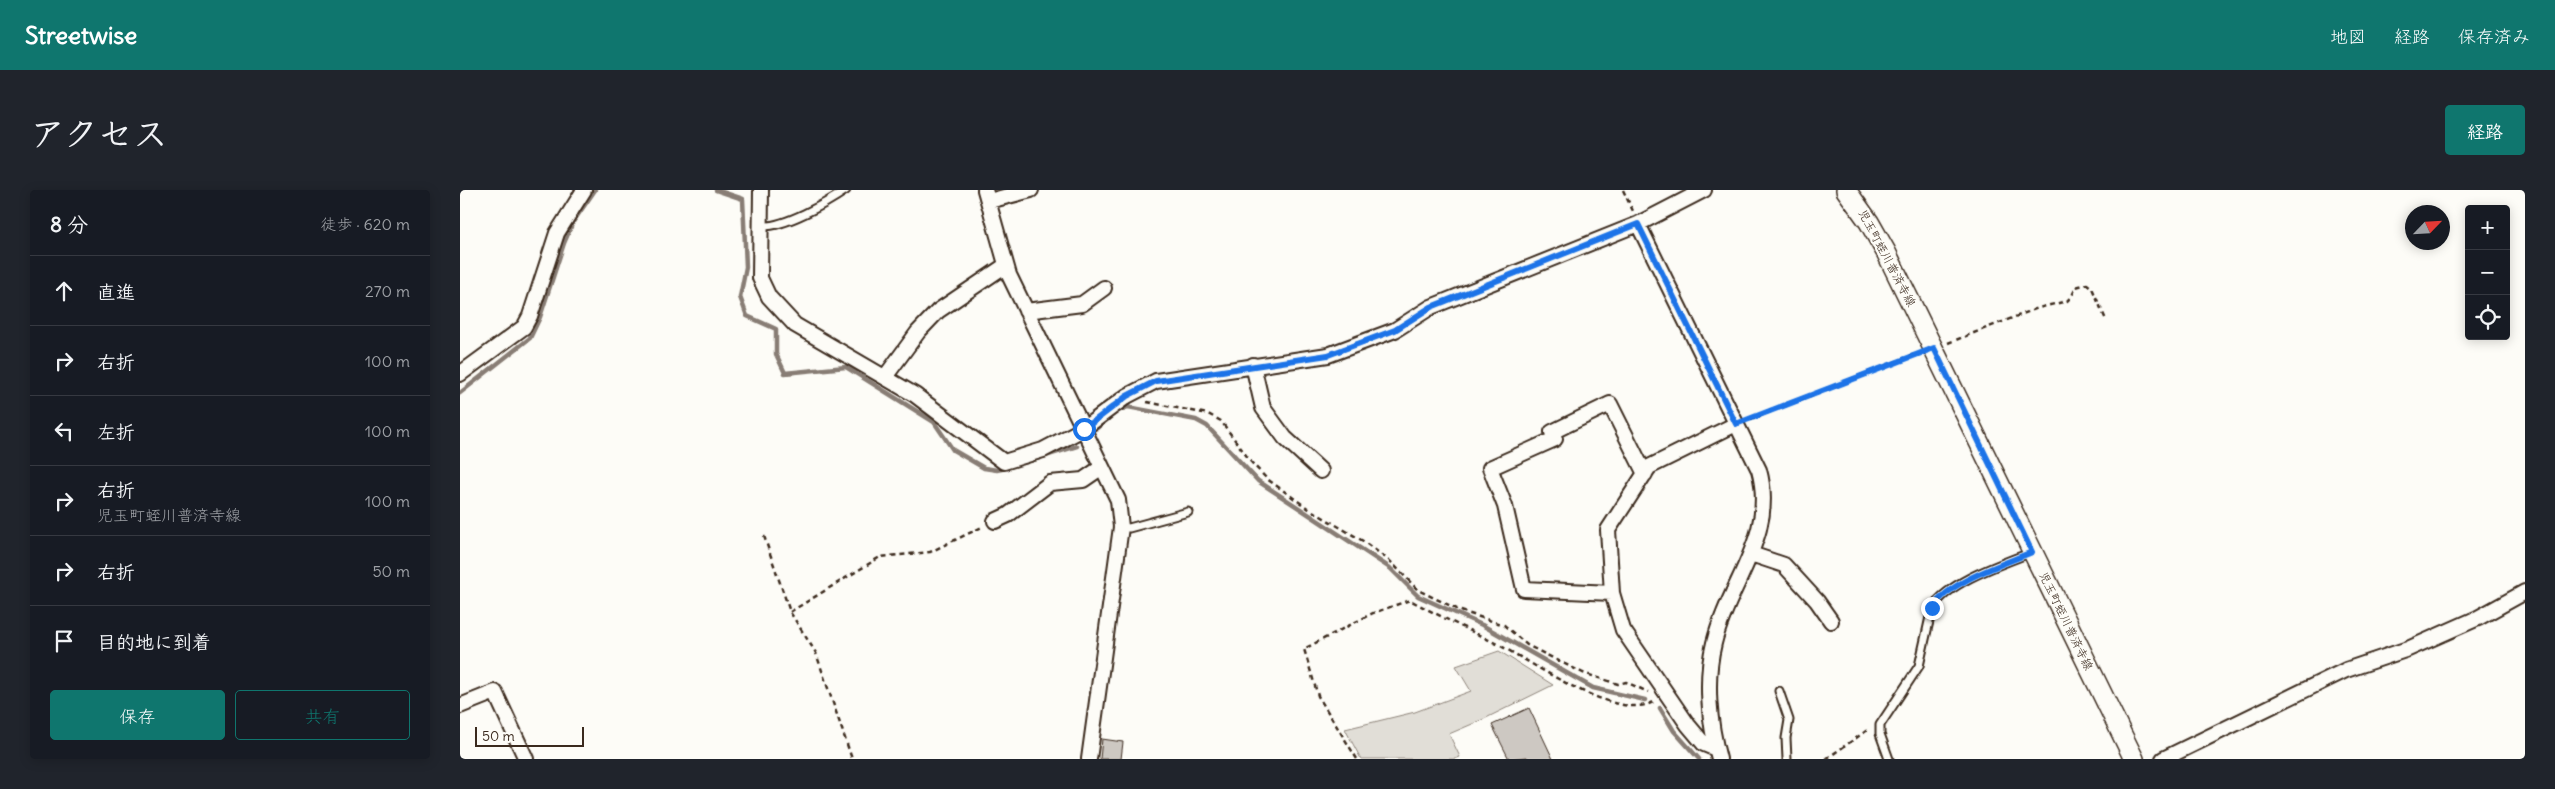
<!DOCTYPE html>
<html lang="ja">
<head>
<meta charset="utf-8">
<style>
	body { margin:0; font-family:Delius,"Klee One",sans-serif; background:#20242c; color:#f1f3f6 }
	.controls { position:absolute; right:15px; top:15px; display:grid; overflow:hidden; border-radius:5px; box-shadow:0 2px 12px #0003 }
	.controls button { width:45px; height:45px; display:grid; place-items:center; padding:0; border:0; border-bottom:1px solid #363941; background:#171b24; color:#f1f3f6; font:25px sans-serif }
	.compass { position:absolute; left:1945px; top:15px; width:45px; height:45px; border-radius:50%; background:#171b24; box-shadow:0 2px 12px #0003; rotate:65deg }
	.scale { position:absolute; left:15px; bottom:12px; width:109px; box-sizing:border-box; padding-left:5px; border:2px solid #3b2a1e; border-top:0; font-size:14px; line-height:18px; white-space:nowrap; color:#3b2a1e; -webkit-text-stroke:4px #fdfcf7; paint-order:stroke }
	.stop { position:absolute; width:15px; height:15px; margin:-11px; border:4px solid #1a73e8; border-radius:50%; background:#fff }
	.stop.end { background:#1a73e8; border-color:#fff; box-shadow:0 1px 5px #0008 }
	.list { margin:0; padding:0; list-style:none }
	h2 { display:flex; justify-content:space-between; align-items:center; height:65px; margin:0; padding:0 20px; font-size:21px }
	h2 small { font-size:16px; font-weight:400; color:#9ea1a6 }
	.list li { display:grid; grid-template-columns:32px 1fr auto; gap:15px; align-items:center; box-sizing:border-box; height:70px; padding:0 20px; border-top:1px solid #363941 }
	.list b { display:block; font-size:19px; white-space:nowrap }
	.list p { margin:0; font-size:16px; white-space:nowrap; color:#9ea1a6 }
	.list em { font-size:16px; font-style:normal; color:#9ea1a6 }
	.actions { display:flex; gap:10px; padding:15px 20px }
	.actions a { flex:1; padding:11px 0; border:1px solid #0f766e; border-radius:5px; text-align:center; font-size:18px; color:#0f766e }
	.actions .main { background:#0f766e; color:#fff }
	.icon { flex:none; width:28px; height:28px; fill:none; stroke:currentColor; stroke-width:2; stroke-linecap:round; stroke-linejoin:round }
	.map { position:relative; flex:none; width:2065px; height:569px; overflow:hidden; border-radius:5px }
	header { display:flex; align-items:center; gap:30px; box-sizing:border-box; height:70px; padding:0 25px; background:#0f766e; color:#fff }
	header strong { font-size:24px }
	nav { display:flex; gap:28px; margin-inline-start:auto; font-size:18px }
	.intro { display:flex; align-items:center; justify-content:space-between; box-sizing:border-box; height:120px; padding:0 30px }
	h1 { margin:0; font-size:35px }
	.button { padding:12px 22px; border-radius:5px; background:#0f766e; color:#fff; font-size:18px; font-weight:700 }
	main { display:flex; gap:30px; padding:0 30px }
	aside { flex:1; background:#171b24; border-radius:5px; box-shadow:0 2px 12px #0003 }
	.map>svg:first-child { display:block }
</style>
</head>
<body>
<header>
<strong>Streetwise</strong>
<nav><a>地図</a><a>経路</a><a>保存済み</a></nav>
</header>
<div class="intro"><h1>アクセス</h1><a class="button">経路</a></div>
<main>
<aside>
<h2>8 分<small>徒歩 · 620 m</small></h2>
<ul class="list">
<li><svg class="icon" aria-label="ahead" viewBox="0 0 24 24"><path d="M12 20V5M6 11l6-6 6 6"/></svg><div><b>直進</b></div><em>270 m</em></li>
<li><svg class="icon" aria-label="right" viewBox="0 0 24 24"><path d="M7 20v-9h11M14 6l5 5-5 5"/></svg><div><b>右折</b></div><em>100 m</em></li>
<li><svg class="icon" aria-label="left" viewBox="0 0 24 24"><path d="M17 20v-9H6M10 6l-5 5 5 5"/></svg><div><b>左折</b></div><em>100 m</em></li>
<li><svg class="icon" aria-label="right" viewBox="0 0 24 24"><path d="M7 20v-9h11M14 6l5 5-5 5"/></svg><div><b>右折</b><p>児玉町蛭川普済寺線</p></div><em>100 m</em></li>
<li><svg class="icon" aria-label="right" viewBox="0 0 24 24"><path d="M7 20v-9h11M14 6l5 5-5 5"/></svg><div><b>右折</b></div><em>50 m</em></li>
<li><svg class="icon" aria-label="arrive" viewBox="0 0 24 24"><path d="M6 21V4h12l-3 4 3 4H6"/></svg><div><b>目的地に到着</b></div></li>
</ul>
<div class="actions"><a class="main">保存</a><a>共有</a></div>
</aside>
<div class="map">
<svg width="2065" height="569" viewBox="0 0 2065 569">
	<rect width="100%" height="100%" fill="#fdfcf7"/>
	<filter id="ink" filterUnits="userSpaceOnUse"><feTurbulence type="fractalNoise" baseFrequency=".02" numOctaves="2"/><feDisplacementMap in="SourceGraphic" scale="10" xChannelSelector="R" yChannelSelector="G"/><feConvolveMatrix kernelMatrix="1 2 1 2 8 2 1 2 1" color-interpolation-filters="sRGB"/></filter>
	<g filter="url(#ink)">
		<path fill="#e1ded7" stroke="#8e847a" d="M1039,461l54,34 -69,34 -35,15 11,23 -5,2h-94l-16,-30 70,-17 56,-21 -15,-25z"/>
		<g fill="none" stroke-linecap="round" stroke-linejoin="round">
			<path stroke="#887d74" stroke-width="4.5" d="M256,0l27,9 3,68 -6,30 7,19 29,13v25l9,19 61,-6 88,55 19,28 31,18 13,2 9,-2
				M0,203l70,-55 10,-21 24,-74 9,-21 22,-32
				M653,223l15,-6 68,13 11,6 51,55 132,87 28,28 64,29 111,63 52,12
				M637,238l11,-9
				M563,273l54,-17
				M1200,518l14,23 25,28"/>
		</g>
		<path fill="#cdc8c2" stroke="#3b2a1e" d="M1069,518l24,51h-25l-1,-2 -18,2 -17,-34z
			M642,549l21,3 -2,17h-21z"/>
		<g fill="none" stroke-linecap="round" stroke-linejoin="round">
			<g stroke="#3b2a1e" stroke-width="11">
				<path id="service" d="M301,36c22,2 66,-23 85,-36
					M661,337l8,1 59,-16
					M1319,501l10,29 -3,18 1,21
					M1429,569l-9,-25v-9l39,-59 13,-58c19,-28 70,-44 100,-56"/>
			</g>
			<g stroke="#3b2a1e" stroke-width="18">
				<path id="minor" d="M301,0l-1,88 9,19 26,28 120,70 89,67 39,-12 40,-21 44,-33 29,-15 172,-26 67,-25 36,-23 207,-83 66,-34
					M525,0l24,85 109,225 3,27 -32,232
					M529,11l42,-11
					M1178,34l121,246c18,65 -30,112 -45,173 -9,36 -5,80 5,116
					M566,121l56,-7 22,-16
					M793,175l10,43 22,30 36,33
					M0,184l64,-47 6,-11 27,-83 27,-43
					M425,187l33,-45 20,-21 68,-46
					M535,331l13,-6 42,-32 33,-3 19,-13
					M1291,364l33,11 33,36 14,20
					M1152,403l-88,-4 -19,-83 -15,-38 65,-29 -3,-7 58,-28 35,70
					M0,516l35,-14 31,67
					M1256,559l-12,-5 -16,-19 -65,-95 -11,-37 -4,-63 41,-63 87,-43
					M1703,569l183,-89 62,-21 70,-31 47,-26"/>
			</g>
			<g stroke="#3b2a1e" stroke-width="22">
				<path id="secondary" d="M1386,0l23,32 17,30 248,507"/>
			</g>
			<path stroke="#3b2a1e" stroke-width="2.5" stroke-dasharray="5 4" stroke-linecap="butt" d="M1163,0l10,21
				M1488,153l90,-35 29,-7 5,-5 4,-9 11,-3 5,4 14,32
				M687,212l61,12 13,7 30,41 16,17 42,30 54,32 27,20 28,29 43,21 43,14 23,20 56,28 35,11 8,-2 22,10
				M1290,229l167,-65
				M304,346l26,76 26,41 36,106
				M330,422l90,-55 50,-5 52,-25
				M897,569l-39,-63 -14,-47 69,-36 37,-13c29,16 59,30 89,45 33,17 120,79 156,56
				M1366,569l43,-30"/>
			<use href="#service" stroke="#fdfcf7" stroke-width="7"/>
			<use href="#minor" stroke="#fdfcf7" stroke-width="14"/>
			<use href="#secondary" stroke="#fdfcf7" stroke-width="19"/>
		</g>
	</g>
	<g fill="none" stroke-linecap="round" stroke-linejoin="round" filter="url(#ink)">
		<path stroke="#1a73e8" stroke-width="6" d="M624,239l43,-33 29,-15 172,-26 67,-25 36,-23 207,-83 98,200 198,-76 98,204c-30,13 -81,28 -100,56"/>
	</g>
	<g text-anchor="middle" stroke-width="4" stroke-linejoin="round" paint-order="stroke">
		<g font-size="12" fill="#3b2a1e" stroke="#fdfcf7">
			<text transform="translate(1427 68) rotate(62)" y="4">児玉町蛭川普済寺線</text>
			<text transform="translate(1606 431) rotate(64)" y="4">児玉町蛭川普済寺線</text>
		</g>
	</g>
</svg>
<div class="controls">
<button>+</button>
<button>−</button>
<button><svg class="icon" aria-label="locate" viewBox="0 0 24 24"><circle cx="12" cy="12" r="6"/><path d="M12 2v4M12 18v4M2 12h4M18 12h4"/></svg></button>
</div>
<svg class="compass" viewBox="-18 -18 36 36"><path d="M0-13l5 13h-10z" fill="#e53935"/><path d="M0 13l5-13h-10z" fill="#9ea1a6"/></svg>
<div class="scale">50 m</div>
<div class="stop" style="left:624px;top:239px"></div>
<div class="stop end" style="left:1472px;top:418px"></div>
</div>
</main>
</body>
</html>
